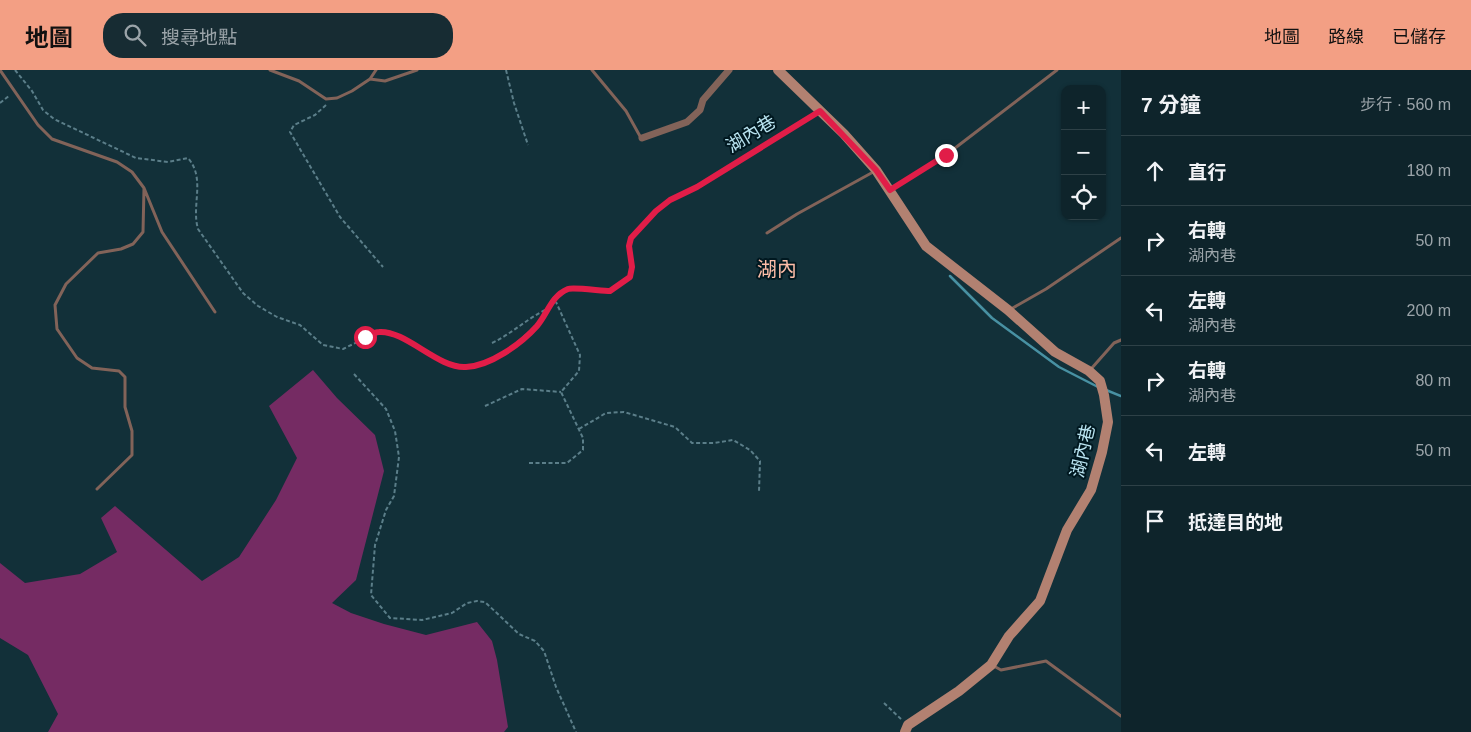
<!DOCTYPE html>
<html lang="zh-TW">
<head>
<meta charset="utf-8">
<style>
	body { margin:0; font-family:Helvetica,"Noto Sans TC",sans-serif; background:#172c33; color:#f1f3f6 }
	.controls { position:absolute; right:15px; top:15px; display:grid; overflow:hidden; border-radius:10px; box-shadow:0 1px 4px #0004 }
	.controls button { width:45px; height:45px; display:grid; place-items:center; padding:0; border:0; border-bottom:1px solid #2e4147; background:#0e242b; color:#f1f3f6; font:25px sans-serif }
	.stop { position:absolute; width:15px; height:15px; margin:-11px; border:4px solid #e11d48; border-radius:50%; background:#fff }
	.stop.end { background:#e11d48; border-color:#fff; box-shadow:0 1px 5px #0008 }
	.list { margin:0; padding:0; list-style:none }
	h2 { display:flex; justify-content:space-between; align-items:center; height:65px; margin:0; padding:0 20px; font-size:21px }
	h2 small { font-size:16px; font-weight:400; color:#9ba4a9 }
	.list li { display:grid; grid-template-columns:32px 1fr auto; gap:15px; align-items:center; box-sizing:border-box; height:70px; padding:0 20px; border-top:1px solid #2e4147 }
	.list b { display:block; font-size:19px; white-space:nowrap }
	.list p { margin:0; font-size:16px; white-space:nowrap; color:#9ba4a9 }
	.list em { font-size:16px; font-style:normal; color:#9ba4a9 }
	.icon { flex:none; width:28px; height:28px; fill:none; stroke:currentColor; stroke-width:2; stroke-linecap:round; stroke-linejoin:round }
	.map { position:relative; flex:none; width:1121px; height:662px; overflow:hidden }
	header { display:flex; align-items:center; gap:30px; box-sizing:border-box; height:70px; padding:0 25px; background:#f39f84; color:#111 }
	header strong { font-size:24px }
	nav { display:flex; gap:28px; margin-inline-start:auto; font-size:18px }
	.search { width:350px; height:45px; background:#172c33; display:flex; align-items:center; gap:12px; box-sizing:border-box; padding:0 18px; border-radius:20px; color:#9ba4a9; font-size:19px }
	main { display:flex }
	aside { flex:1; background:#0e242b }
	.map>svg:first-child { display:block }
</style>
</head>
<body>
<header>
<strong>地圖</strong>
<div class="search"><svg class="icon" aria-label="search" viewBox="0 0 24 24"><circle cx="10" cy="10" r="6"/><path d="M15 15l6 6"/></svg>搜尋地點</div>
<nav><a>地圖</a><a>路線</a><a>已儲存</a></nav>
</header>
<main>
<div class="map">
<svg width="1121" height="662" viewBox="0 0 1121 662">
	<rect width="100%" height="100%" fill="#123039"/>
	<path fill="#752b63" d="M313,300l24,28 38,37 9,36 -28,109 -24,23 19,10 33,11 42,11 51,-13 15,19 5,19 11,67 -4,5h-456l10,-18 -30,-59 -28,-17v-75l25,20 55,-9 37,-22 -16,-34 14,-12 87,75 37,-24 37,-57 21,-42 -28,-52z"/>
	<g fill="none" stroke-linecap="round" stroke-linejoin="round">
		<path stroke="#4891a3" stroke-width="2.5" d="M950,206l42,42 67,49 39,20
			M1106,320l15,6"/>
		<path stroke="#5b7e89" stroke-width="2" stroke-dasharray="4 2.5" stroke-linecap="butt" d="M15,0l17,21 11,19 11,9 82,39 32,4 20,-4c18,21 3,47 10,71l45,64 15,13 19,11 23,8 23,20 20,4 35,-17 16,2 49,27 22,6 21,-4 17,-8 34,-30 15,-23
			M506,0l8,33 14,42
			M0,33l10,-8
			M326,35l-11,10 -21,10 -4,7 50,85 43,50
			M492,273c19,-9 35,-24 53,-33
			M354,304l32,35 9,22 4,26 -5,39 -8,14 -11,35 -4,50 19,23 32,2 30,-7 15,-10 10,-2 8,1 34,32 16,7 9,10 12,36 20,45
			M485,336l37,-17 39,3
			M579,359l27,-16 18,-1 51,15 17,16h22l19,-3 17,10 10,11 -1,31
			M529,393h38l16,-13v-12l-22,-46 18,-21 1,-16 -24,-53
			M884,633l17,16"/>
		<path stroke="#826359" stroke-width="3" d="M0,0l38,55 14,14 65,23 15,10 12,16 18,44 53,80
			M270,0l29,11 27,18 11,-1 15,-7 18,-12 6,-9
			M592,0l34,41 15,27
			M370,9l15,2 32,-11
			M891,119l55,-34 111,-85
			M767,163l30,-19 78,-43
			M554,228l16,-10 40,3 20,-14 2,-10 -3,-21 2,-7 25,-28 14,-11 27,-13 120,-75
			M1011,239l35,-20 75,-51
			M1091,299l23,-26 7,-3
			M97,419l35,-34v-24l-7,-24v-30l-6,-6 -27,-3 -15,-10 -20,-29 -2,-24 11,-21 32,-31 23,-4 12,-5 10,-12 1,-44
			M992,595l9,5 45,-9 75,55"/>
		<path stroke="#826359" stroke-width="7" d="M642,68l45,-16 13,-12 3,-10 26,-30"/>
		<path stroke="#b28171" stroke-width="10" d="M778,0l66,64 32,36 50,76 82,64 47,42 34,19 11,10 4,14 4,27 -6,30 -11,38 -24,40 -27,71 -31,35 -18,29 -32,26 -51,34 -3,7"/>
	</g>
	<g fill="none" stroke-linecap="round" stroke-linejoin="round">
		<path stroke="#e11d48" stroke-width="6" d="M365,267c4,-1 9,-5 14,-5 27,-2 59,37 87,35 24,-1 55,-23 71,-41 11,-13 14,-30 31,-37 5,-2 34,2 42,2l20,-14 2,-10 -3,-21 2,-8 25,-27 14,-11 27,-13 123,-76 56,59 14,20 56,-35"/>
	</g>
	<g text-anchor="middle" stroke-width="4" stroke-linejoin="round" paint-order="stroke">
		<g font-size="18" fill="#b9e4f1" stroke="#001820">
			<text transform="translate(751 64) rotate(-31)" y="6">湖內巷</text>
			<text transform="translate(1083 381) rotate(-77)" y="6">湖內巷</text>
		</g>
		<g font-size="20" fill="#fdbda8" stroke="#001820">
			<text x="777" y="206">湖內</text>
		</g>
	</g>
</svg>
<div class="controls">
<button>+</button>
<button>−</button>
<button><svg class="icon" aria-label="locate" viewBox="0 0 24 24"><circle cx="12" cy="12" r="6"/><path d="M12 2v4M12 18v4M2 12h4M18 12h4"/></svg></button>
</div>
<div class="stop" style="left:365px;top:267px"></div>
<div class="stop end" style="left:946px;top:85px"></div>
</div>
<aside>
<h2>7 分鐘<small>步行 · 560 m</small></h2>
<ul class="list">
<li><svg class="icon" aria-label="ahead" viewBox="0 0 24 24"><path d="M12 20V5M6 11l6-6 6 6"/></svg><div><b>直行</b></div><em>180 m</em></li>
<li><svg class="icon" aria-label="right" viewBox="0 0 24 24"><path d="M7 20v-9h11M14 6l5 5-5 5"/></svg><div><b>右轉</b><p>湖內巷</p></div><em>50 m</em></li>
<li><svg class="icon" aria-label="left" viewBox="0 0 24 24"><path d="M17 20v-9H6M10 6l-5 5 5 5"/></svg><div><b>左轉</b><p>湖內巷</p></div><em>200 m</em></li>
<li><svg class="icon" aria-label="right" viewBox="0 0 24 24"><path d="M7 20v-9h11M14 6l5 5-5 5"/></svg><div><b>右轉</b><p>湖內巷</p></div><em>80 m</em></li>
<li><svg class="icon" aria-label="left" viewBox="0 0 24 24"><path d="M17 20v-9H6M10 6l-5 5 5 5"/></svg><div><b>左轉</b></div><em>50 m</em></li>
<li><svg class="icon" aria-label="arrive" viewBox="0 0 24 24"><path d="M6 21V4h12l-3 4 3 4H6"/></svg><div><b>抵達目的地</b></div></li>
</ul>
</aside>
</main>
</body>
</html>
